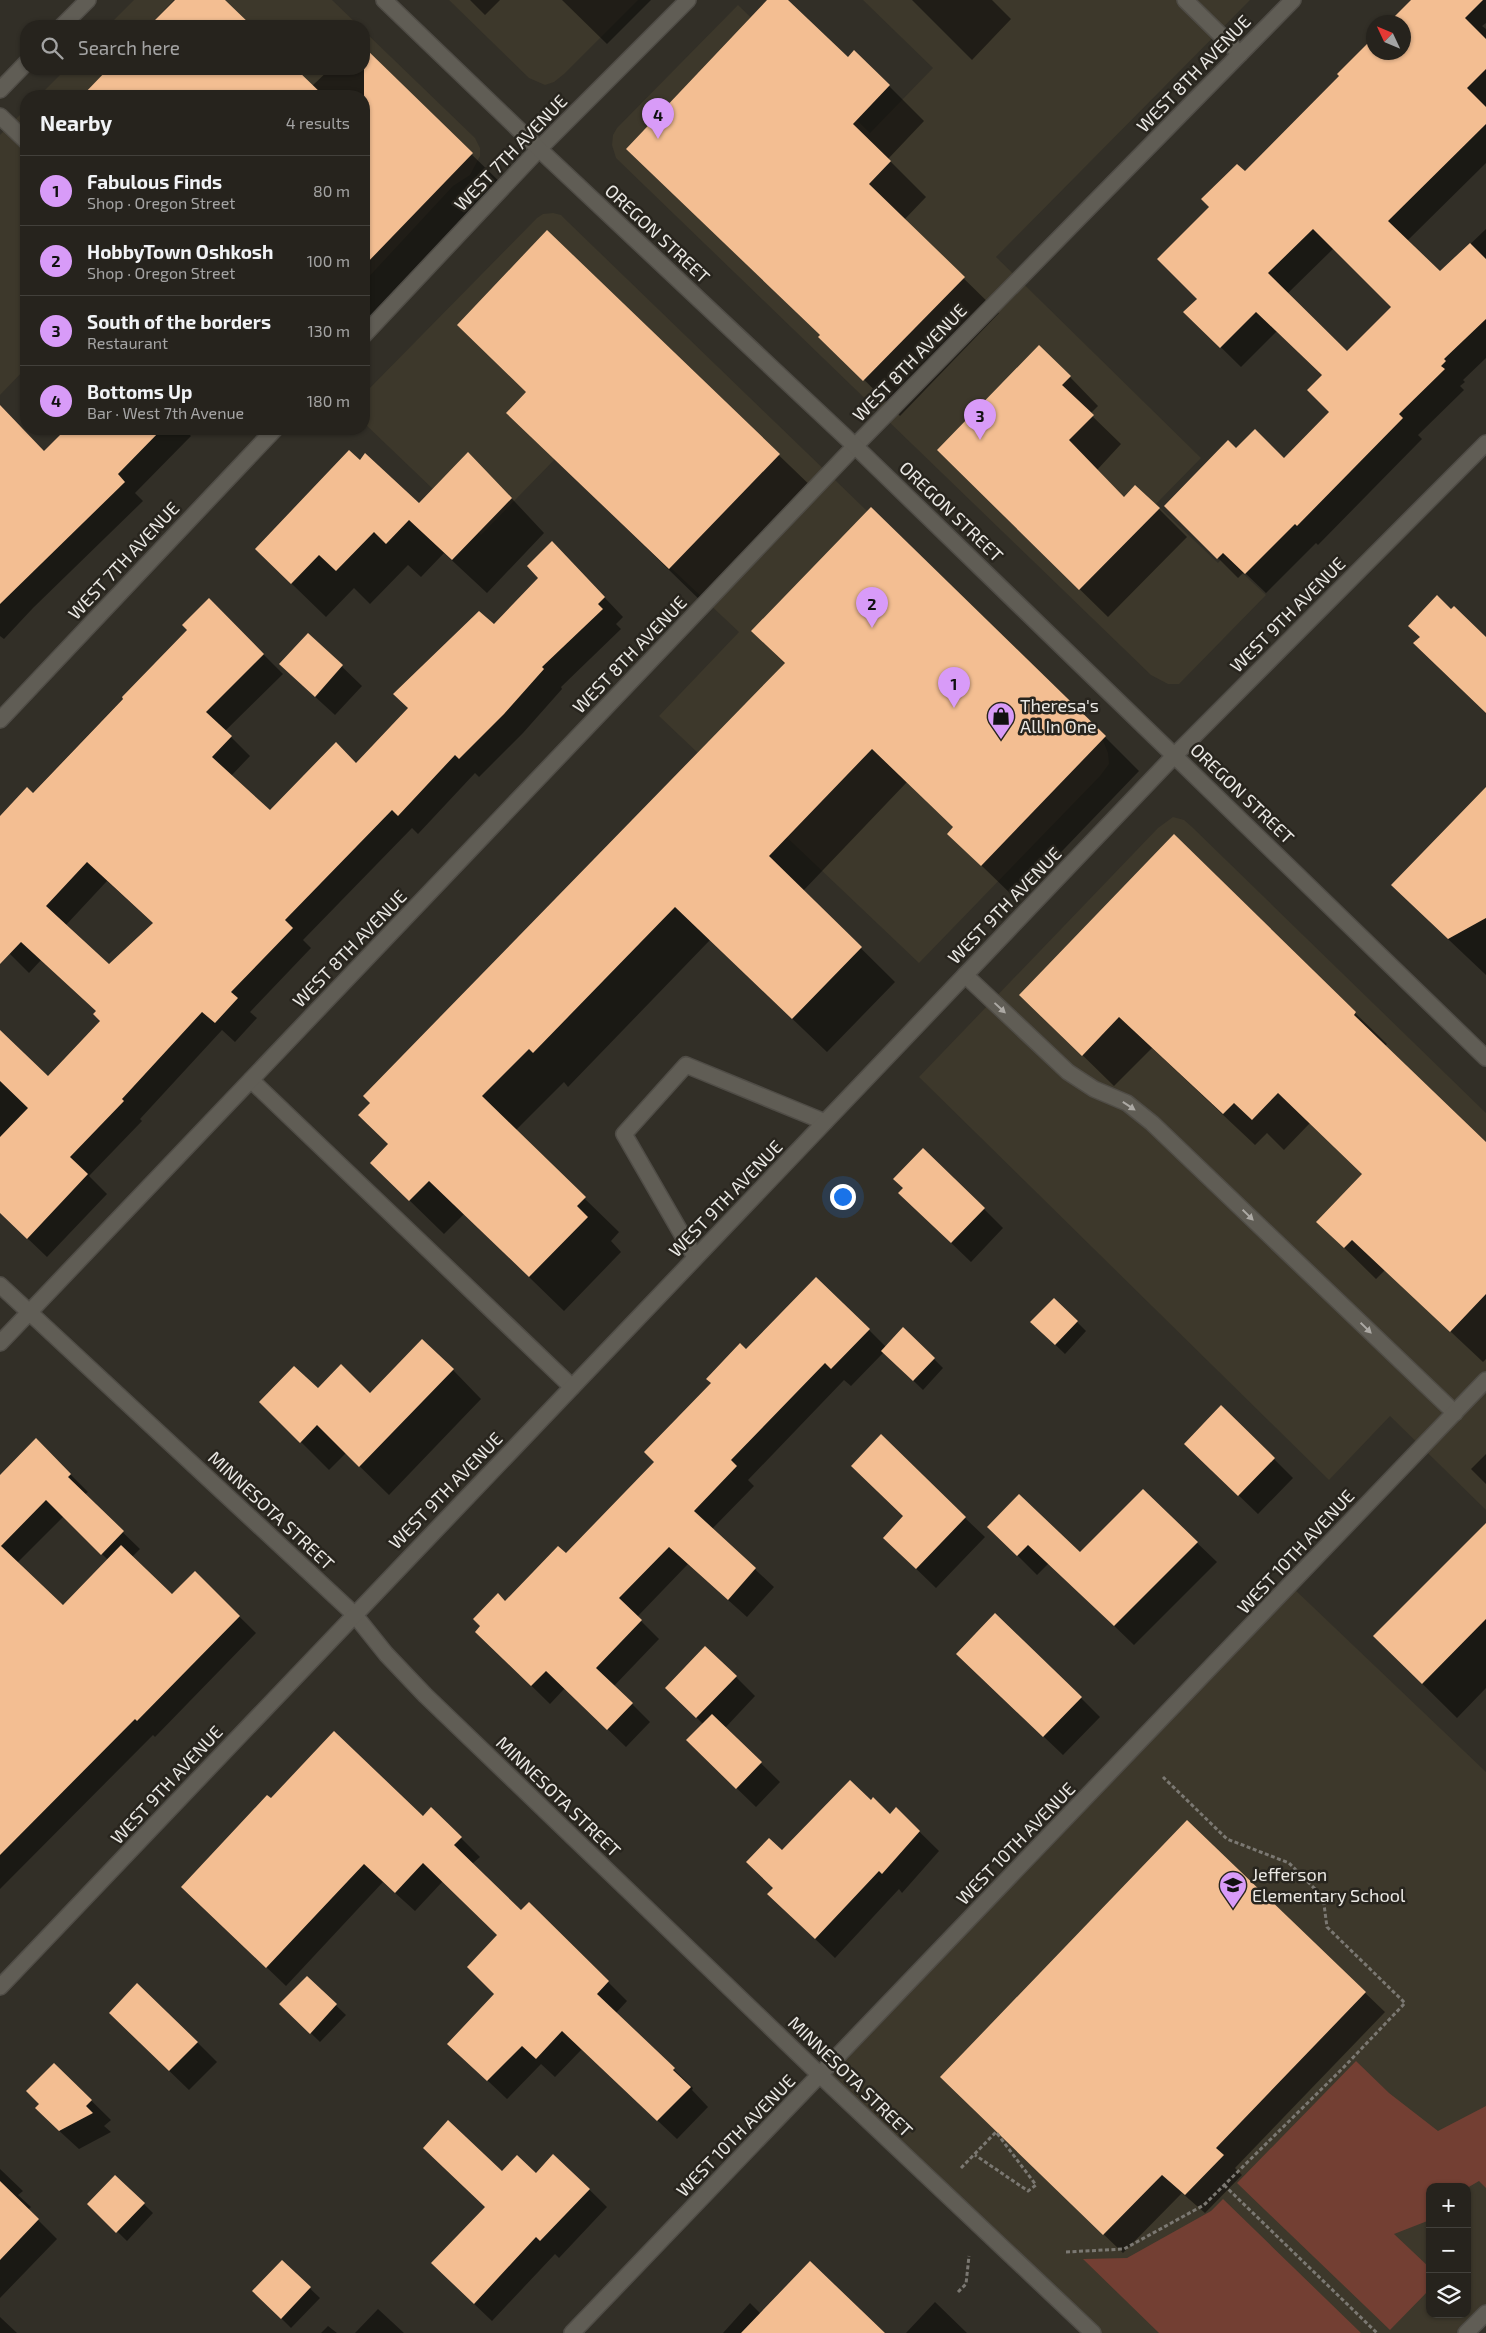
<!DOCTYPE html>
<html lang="en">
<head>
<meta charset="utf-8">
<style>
	body { margin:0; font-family:"Exo 2",sans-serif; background:#2e2b26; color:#f1f3f6 }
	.controls { position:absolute; right:15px; bottom:15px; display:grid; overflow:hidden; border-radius:10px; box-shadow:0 1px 4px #0004 }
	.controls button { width:45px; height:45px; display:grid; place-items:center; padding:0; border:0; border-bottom:1px solid #42403b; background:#26231d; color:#f1f3f6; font:25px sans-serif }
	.compass { position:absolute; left:1366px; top:15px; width:45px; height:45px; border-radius:50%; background:#26231d; box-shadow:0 1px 4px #0004; rotate:314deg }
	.you { position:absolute; left:842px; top:1196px; width:18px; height:18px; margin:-12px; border:4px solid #fff; border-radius:50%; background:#1a73e8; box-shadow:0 0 0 8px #1a73e833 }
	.badge { display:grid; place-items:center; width:32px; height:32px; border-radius:50%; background:#d89bf8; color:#111; font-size:16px; font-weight:700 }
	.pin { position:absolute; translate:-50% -41px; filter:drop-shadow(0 1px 2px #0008) }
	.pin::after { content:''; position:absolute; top:26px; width:18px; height:15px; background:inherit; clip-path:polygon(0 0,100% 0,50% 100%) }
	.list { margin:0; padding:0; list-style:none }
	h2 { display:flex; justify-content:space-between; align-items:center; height:65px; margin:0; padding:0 20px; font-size:21px }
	h2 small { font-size:16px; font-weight:400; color:#a4a4a4 }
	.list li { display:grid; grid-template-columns:32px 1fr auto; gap:15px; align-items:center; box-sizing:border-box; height:70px; padding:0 20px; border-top:1px solid #42403b }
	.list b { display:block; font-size:19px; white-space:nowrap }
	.list p { margin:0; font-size:16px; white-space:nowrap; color:#a4a4a4 }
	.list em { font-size:16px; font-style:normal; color:#a4a4a4 }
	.icon { flex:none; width:28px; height:28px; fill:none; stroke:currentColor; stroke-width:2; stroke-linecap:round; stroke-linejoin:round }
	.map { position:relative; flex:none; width:1486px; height:2333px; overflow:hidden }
	.search { position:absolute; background:#26231d; box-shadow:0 1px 4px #0004; left:20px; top:20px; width:350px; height:55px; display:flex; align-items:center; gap:12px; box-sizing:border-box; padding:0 18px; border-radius:20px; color:#a4a4a4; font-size:19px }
	.panel { position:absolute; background:#26231d; box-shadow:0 1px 4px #0004; left:20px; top:90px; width:350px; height:345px; border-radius:20px }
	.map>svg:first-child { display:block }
</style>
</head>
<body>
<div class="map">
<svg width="1486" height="2333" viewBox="0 0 1486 2333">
	<rect width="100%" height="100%" fill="#322f27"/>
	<path fill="#3d382b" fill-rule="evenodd" d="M134,0h198l27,26h-251z
		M449,0h189l-74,74 -10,8 -9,3 -16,-7z
		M863,0h387l-254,257 205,201 -45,46 62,59 6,-7 42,39 -87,89h-11l-17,-9 -535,-517 -4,-13 1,-10 4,-7 121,-123 132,128 63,-65z
		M364,31l111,107 5,10v8l-10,19 -17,11 -89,96v-186h-325l27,-27h298z
		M26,109v259l-26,27v-260z
		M553,213l8,2 7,7 534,516 6,15 1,11 -9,12 -181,187 -260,-247 80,-84 -184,-173 -74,76 -117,-112v-29l173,-176 6,-4z
		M1173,817l11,3 8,7 294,286v397l-96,-94 -61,64 -410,-403 239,-249z
		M1291,1586l195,186v541l-20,20h-375l-271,-258zM1430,2187h37v127h-37z"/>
	<path fill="#733f33" d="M1356,2061l33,32 49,38 48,-25v82l-7,-7 -12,7 -37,-1v33l-36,14 36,34v21l-40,41 -153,-147z
		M1223,2199l138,134h-202l-76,-74 44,-1 84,-47z"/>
	<path fill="#0007" fill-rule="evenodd" d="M174,0h49l27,26h-101z
		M470,0h30l-15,15z
		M562,0h89l-44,44z
		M769,0h15l64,58 41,28 35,35 -36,38 38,38 -22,23 95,93 -99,103 -79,-80 -193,-187z
		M912,0h80l19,19 -39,41z
		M1412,0h74v23l-4,3 4,3v134l-79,78 33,32 46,-44v129l-23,22 2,2 -5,4 4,4 -46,45 4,4 -104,106 -2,-2 -50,50 -22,-21 -6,6 -72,-72 71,-56 47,10 46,-48 -7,-36 -46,-45 -36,36 -56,-55 13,-13 47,-126 129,-121h30v-30h-14zM1334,248l59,59 -46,46 -60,-59z
		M364,49l145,142 -134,139 -11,-11v-223h-281l26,-27h185l18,17 18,-17h34z
		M547,232l270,260 -111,114 -198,-193 19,-20z
		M1070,377l28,29 -8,8 31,30 -24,26 28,28 34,11 28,28 -79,80 -141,-138z
		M0,407l45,45 23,-23h116l7,7 -56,57 8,8 -110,107 -29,31 -4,-3z
		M502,488l42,45 -57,60 -43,-40 -23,24 -13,-12 -38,39 -16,-16 -28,29 -70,-68 163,-44z
		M571,562l52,55 -7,7 5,5 -60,58 1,2 -39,44 -44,44 -4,-4 -57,61 -6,-6 -109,112 8,8 -61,64 7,6 -22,24 -13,-12 -82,89 2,2 -53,55 18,18 -60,63 -47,-45v-173l48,39 54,-57 -5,-10 -56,-51 -12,13 -29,-29v-117l189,-197 20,-30 74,74 -58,57 25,25 -19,20 39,36 87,-48 137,-138zM107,881l47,43 -45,41 -43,-40z
		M753,631l352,106 34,34 -123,128 -67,-65 5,-6 -47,-46 -104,109 92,91 -68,70 -117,-112 -142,147 -4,-5 -49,49 104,101 -8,9 10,11 -57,59 -100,-97 -20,20 -38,-37 -17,-52 -30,-30 426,-451z
		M308,634l54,52 -27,29 -35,-32z
		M1486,789v186l-56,-53z
		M1021,995l334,18 32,31 -2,2 101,97v216l-3,3 -98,-92 -9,9 -58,-57 45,-48 -53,-51 -26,27 -17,-17 -12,12 -103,-97 -38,38z
		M904,1188l80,21 19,19 -32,34 -52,-50z
		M1054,1299l32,32 -21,23 -24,-23z
		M904,1329l39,39 -20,22 -39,-38 -33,34 -7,-6 -96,100 6,6 -42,43 62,58 -27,30 -59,-53 -51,53 22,22 -45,47 36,36 -24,25 -61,-59 -15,16 -55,-54 10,-48 61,-47 89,-93 91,-111 123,-21 17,17z
		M453,1370l28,29 -92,96 -43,-42 -17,17 -68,-68 57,-12 52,5z
		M36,1440l52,52 -4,3 56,54 -8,8 40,39 23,-23 61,60 -101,104 -2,-2 -153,154v-412zM64,1516l44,44 -45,47 -46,-44z
		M1486,1454v30l-15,-15z
		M1274,1459l19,19 -35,36 -53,-51z
		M1143,1491l74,71 -83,83 -85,-82 -12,12 -48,-48 91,27z
		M905,1517l60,1 20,19 -49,51 -32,-31z
		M1486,1525v163l-29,30 -83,-82z
		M977,1673l104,25 19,19 -37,38z
		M736,1677l19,19 -30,32 55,54 -24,25 -69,-67 16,-16 -36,-36z
		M271,1800l152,18 38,20 19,19 -8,7 49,48 57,40 49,49 -11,12 77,75 -1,2 16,17 -31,32 -95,-90 -27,28 -14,-13 -34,35 -39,-37 27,-68 4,-59 -56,-54 -28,30 -32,-29 -97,104 -84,-81z
		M871,1802l19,13 6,-6 43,42 -37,42 -3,-4 -64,69 -47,-45 -13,-25 7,-36z
		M1187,1822l198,190 -150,156 7,7 -37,38 -23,-20 -59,60 -162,-156z
		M307,1978l39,37 -26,27 -39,-38z
		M130,2033l67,9 20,20 -28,28z
		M54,2064l57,56 -7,6 7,6 -32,17 -23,-21z
		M554,2155l53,52 -48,51 -4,-4 -63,67 -42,-40 52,-109 34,2z
		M0,2169l23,22 -5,4 13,12 -3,3 29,29 -57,59z
		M115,2176l38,37 -26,28 -38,-37z
		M282,2262l38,36 -29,30 -37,-37z
		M935,2302l32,31h-61z
		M750,2303l11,11 122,19h-160z
		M378,2309l26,24h-49z
		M0,2317l17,16h-17z
		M328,2326l9,7h-16z"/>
	<path fill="#f3be92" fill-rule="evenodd" d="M175,0h50l27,26h-103z
		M767,0h21l60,57 6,-7 36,35 -37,39 38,37 -22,23 96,93 -102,104 -45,-44 2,-2 -194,-186z
		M1411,0h72l-18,18 21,21v30l-19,19 19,19v17l-98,97 52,50 30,-28 16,16v60l-42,40 2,2 -5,5 4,3 -46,45 4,4 -106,108 -2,-2 -50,50 -22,-21 -6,6 -53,-53 64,-66 8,8 19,-19 29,29 45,-46 -22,-22 15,-15 -66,-63 -36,36 -37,-36 14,-13 -40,-40 52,-52 -8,-8 36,-35 8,7 94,-95 -2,-2 37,-37v15h30v-30h-15zM1313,229l78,78 -44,44 -79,-78z
		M364,47l109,106 -109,113z
		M108,69h188l28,27h-242z
		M547,230l233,224 -111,115 -163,-156 20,-21 -69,-67z
		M1039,345l32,31 -9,9 32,30 -25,25 55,57 11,-12 25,23 -81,82 -142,-140z
		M0,405l44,46 22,-22h96l-44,45 7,8 -125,122z
		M349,450l11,10 5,-7 54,50 49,-51 44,46 -60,62 -43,-40 -23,24 -12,-12 -38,39 -17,-16 -28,29 -36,-35z
		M871,507l235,229 -125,130 -34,-32 6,-7 -81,-78 -103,107 93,91 -70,72 -117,-112 -142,146 -4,-4 -47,47 104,101 -9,9 11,11 -59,60 -100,-96 -20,20 -39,-38 18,-19 -30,-29 12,-12 -7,-7 422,-433 -34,-32z
		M552,541l53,56 -7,7 5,5 -61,58 2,2 -40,45 -45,45 -4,-4 -57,61 -6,-6 -107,110 8,8 -62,64 7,6 -23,25 -13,-11 -80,87 2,2 -54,56 18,17 -61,65 -27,-26v-76l28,-29 -28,-27v-51l48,46 52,-55 -7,-7 3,-3 -75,-69 -21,22v-148l27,-29 6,6 90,-94 -1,-2 65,-67 -5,-5 27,-27 55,56 -58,58 26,24 -20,21 58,53 66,-68 20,21 52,-55 -15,-14 86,-83 15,13 44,-46 -11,-12zM87,862l66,61 -44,41 -63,-58z
		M1437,595l14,14 3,-3 32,31v76l-73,-70 7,-6 -12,-11z
		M308,633l35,32 -28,32 -36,-33z
		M1486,787v131l-38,21 -57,-54z
		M1174,834l182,178 -2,3 132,127v152l-36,38 -98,-92 -8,8 -28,-26 46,-48 -84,-81 -26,27 -18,-17 -11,11 -104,-97 -37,39 -63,-61z
		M923,1148l62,60 -34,35 -53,-50 5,-5 -10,-9z
		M816,1277l54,52 -39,40 -6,-6 -94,97 6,6 -43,45 62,57 -28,32 -59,-53 -50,51 23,22 -46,48 37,35 -26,27 -61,-59 -15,15 -56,-54 5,-6 -7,-7 25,-26 7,8 53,-55 8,7 88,-91 -10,-10 67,-69 -5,-4 34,-36 6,6z
		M1054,1298l24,23 -23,24 -25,-23z
		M903,1327l32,31 -22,23 -32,-30z
		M422,1339l32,30 -95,98 -42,-42 -17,18 -41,-41 35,-36 24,22 23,-24 29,29z
		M1221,1405l54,53 -37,38 -54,-52z
		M881,1434l85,83 -50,52 -33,-31 20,-22 -52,-50z
		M36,1438l35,36 -3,3 56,54 -23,24 -55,-55 -45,46 62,59 58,-60 51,49 23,-23 45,45 -103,105 -2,-2 -135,136v-380z
		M1143,1489l55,53 -84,84 -86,-81 -11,11 -30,-29 32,-33 61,58z
		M1486,1523v96l-64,65 -49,-48z
		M995,1613l87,84 -39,40 -87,-83z
		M705,1646l32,30 -41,42 -31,-30z
		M712,1714l50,48 -26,27 -50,-49z
		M334,1731l89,85 8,-9 31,30 -8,8 67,65 8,-8 80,79 -12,13 78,74 -2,2 18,17 -34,34 -95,-90 -26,28 -14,-13 -35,35 -40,-37 47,-50 -27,-27 30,-32 -74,-72 -28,30 -31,-29 -98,104 -85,-81 86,-92 4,3z
		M850,1780l21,20 2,-3 17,17 6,-7 24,24 -38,43 -3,-3 -64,68 -48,-45 6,-6 -27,-26 23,-24 13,12z
		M1187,1820l179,172 -150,156 8,7 -39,40 -23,-20 -59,60 -163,-158z
		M307,1976l30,28 -27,30 -31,-30z
		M137,1983l61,59 -29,29 -60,-58z
		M54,2063l38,37 -6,6 7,7 -34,18 -24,-23 4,-4 -13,-13z
		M448,2120l54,51 15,-16 19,18 17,-19 37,35 -50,52 -4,-4 -62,67 -43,-41 54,-56 -62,-59z
		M115,2175l30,28 -29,30 -29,-29z
		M0,2181l39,38 -39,41z
		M282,2260l29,27 -30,32 -29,-28z
		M810,2261l75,72h-144z"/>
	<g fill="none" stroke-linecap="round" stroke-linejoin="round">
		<g stroke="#504d47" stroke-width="18">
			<path id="service" d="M1185,0l55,54
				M0,116l26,25
				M965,975l103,97 26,17 33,14 25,20 303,290
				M251,1080l321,307
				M695,1257l-71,-123 62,-69 139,57"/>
		</g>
		<g stroke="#504d47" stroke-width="18">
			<path id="minor" d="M62,26l26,-26
				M0,90l26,-27
				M364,335l175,-186 149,-149
				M0,720l275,-291
				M0,1285l354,329 32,40 39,41 395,380 273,258
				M0,1343l855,-897 438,-446
				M572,2333l914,-953
				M1466,2333l20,-20"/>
		</g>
		<g stroke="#504d47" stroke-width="18">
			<path id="secondary" d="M384,0l155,149 316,297 631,612
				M0,1987l1175,-1232 311,-312"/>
		</g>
		<path stroke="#7b7872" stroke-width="3" stroke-dasharray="4 2.5" stroke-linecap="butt" d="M961,2168l35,-36 40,53 -8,6 -53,-36
			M1224,2185l153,148
			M1066,2252l58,-3 80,-44 139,-137 62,-65 -78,-76 -4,-30 -34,-34 -62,-24 -64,-62
			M958,2292l8,-8 3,-28"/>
		<use href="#service" stroke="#605d55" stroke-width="15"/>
		<use href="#minor" stroke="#605d55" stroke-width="15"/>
		<use href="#secondary" stroke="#605d55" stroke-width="15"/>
	</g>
	<defs><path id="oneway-solid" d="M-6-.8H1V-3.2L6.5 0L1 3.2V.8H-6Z" transform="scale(1.25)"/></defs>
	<g fill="#aca9a4">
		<use href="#oneway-solid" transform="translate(1000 1008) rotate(43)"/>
		<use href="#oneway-solid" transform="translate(1129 1106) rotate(34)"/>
		<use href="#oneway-solid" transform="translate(1248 1215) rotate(44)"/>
		<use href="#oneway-solid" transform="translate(1366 1328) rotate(44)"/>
	</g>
	<defs>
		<g id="shop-pin" transform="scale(1.4375)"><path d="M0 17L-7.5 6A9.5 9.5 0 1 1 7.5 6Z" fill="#d89bf8" stroke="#28251e"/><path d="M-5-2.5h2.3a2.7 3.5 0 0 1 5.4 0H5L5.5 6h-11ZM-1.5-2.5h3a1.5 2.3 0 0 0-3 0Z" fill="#111"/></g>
		<g id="school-pin" transform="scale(1.4375)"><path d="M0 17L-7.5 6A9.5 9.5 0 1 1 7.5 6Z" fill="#d89bf8" stroke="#28251e"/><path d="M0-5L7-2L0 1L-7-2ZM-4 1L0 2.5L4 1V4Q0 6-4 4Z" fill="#111"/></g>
	</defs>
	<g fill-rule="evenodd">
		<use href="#shop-pin" x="1001" y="716"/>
		<use href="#school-pin" x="1233" y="1885"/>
	</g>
	<g text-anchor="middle" stroke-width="5" stroke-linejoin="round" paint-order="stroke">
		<g font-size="18" fill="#eae8e4" stroke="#28251e">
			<text transform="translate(1194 74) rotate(-46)" y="6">WEST 8TH AVENUE</text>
			<text transform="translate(511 153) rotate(-46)" y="6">WEST 7TH AVENUE</text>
			<text transform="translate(657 234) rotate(43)" y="6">OREGON STREET</text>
			<text transform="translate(910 363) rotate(-46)" y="6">WEST 8TH AVENUE</text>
			<text transform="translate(951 512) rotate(44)" y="6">OREGON STREET</text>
			<text transform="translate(124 561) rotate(-47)" y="6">WEST 7TH AVENUE</text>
			<text transform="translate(1288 615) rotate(-45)" y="6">WEST 9TH AVENUE</text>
			<text transform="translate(630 655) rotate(-46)" y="6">WEST 8TH AVENUE</text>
			<text transform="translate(1242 794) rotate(44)" y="6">OREGON STREET</text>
			<text transform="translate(1005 906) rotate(-46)" y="6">WEST 9TH AVENUE</text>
			<text transform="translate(350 949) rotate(-46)" y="6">WEST 8TH AVENUE</text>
			<text transform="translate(726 1199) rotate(-46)" y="6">WEST 9TH AVENUE</text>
			<text transform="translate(446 1491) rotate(-46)" y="6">WEST 9TH AVENUE</text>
			<text transform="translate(271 1511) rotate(43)" y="6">MINNESOTA STREET</text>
			<text transform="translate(1296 1552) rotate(-47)" y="6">WEST 10TH AVENUE</text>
			<text transform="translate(167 1785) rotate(-47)" y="6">WEST 9TH AVENUE</text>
			<text transform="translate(558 1797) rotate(44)" y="6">MINNESOTA STREET</text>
			<text transform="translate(1016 1844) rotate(-46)" y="6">WEST 10TH AVENUE</text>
			<text transform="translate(850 2077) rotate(44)" y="6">MINNESOTA STREET</text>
			<text transform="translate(736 2136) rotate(-46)" y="6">WEST 10TH AVENUE</text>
		</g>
		<g font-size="18" fill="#eae8e4" stroke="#28251e" text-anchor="start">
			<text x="1020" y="712">Theresa's<tspan x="1020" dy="21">All In One</tspan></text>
			<text x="1252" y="1881">Jefferson<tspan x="1252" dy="21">Elementary School</tspan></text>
		</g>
	</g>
</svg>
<div class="controls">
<button>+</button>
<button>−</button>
<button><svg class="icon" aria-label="layers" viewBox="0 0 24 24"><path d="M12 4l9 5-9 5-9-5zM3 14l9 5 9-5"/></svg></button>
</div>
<svg class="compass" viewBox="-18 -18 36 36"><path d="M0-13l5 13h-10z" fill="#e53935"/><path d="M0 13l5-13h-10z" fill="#a4a4a4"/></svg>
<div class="you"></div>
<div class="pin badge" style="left:954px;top:708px">1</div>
<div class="pin badge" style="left:872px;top:628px">2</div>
<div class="pin badge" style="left:980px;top:440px">3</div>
<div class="pin badge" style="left:658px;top:139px">4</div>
<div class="search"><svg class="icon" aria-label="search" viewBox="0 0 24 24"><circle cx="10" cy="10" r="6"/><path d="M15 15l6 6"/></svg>Search here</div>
<section class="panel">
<h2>Nearby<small>4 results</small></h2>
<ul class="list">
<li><span class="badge">1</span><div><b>Fabulous Finds</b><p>Shop · Oregon Street</p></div><em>80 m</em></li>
<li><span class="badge">2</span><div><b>HobbyTown Oshkosh</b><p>Shop · Oregon Street</p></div><em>100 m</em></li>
<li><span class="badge">3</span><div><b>South of the borders</b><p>Restaurant</p></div><em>130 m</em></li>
<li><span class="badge">4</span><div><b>Bottoms Up</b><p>Bar · West 7th Avenue</p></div><em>180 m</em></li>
</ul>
</section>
</div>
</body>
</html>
